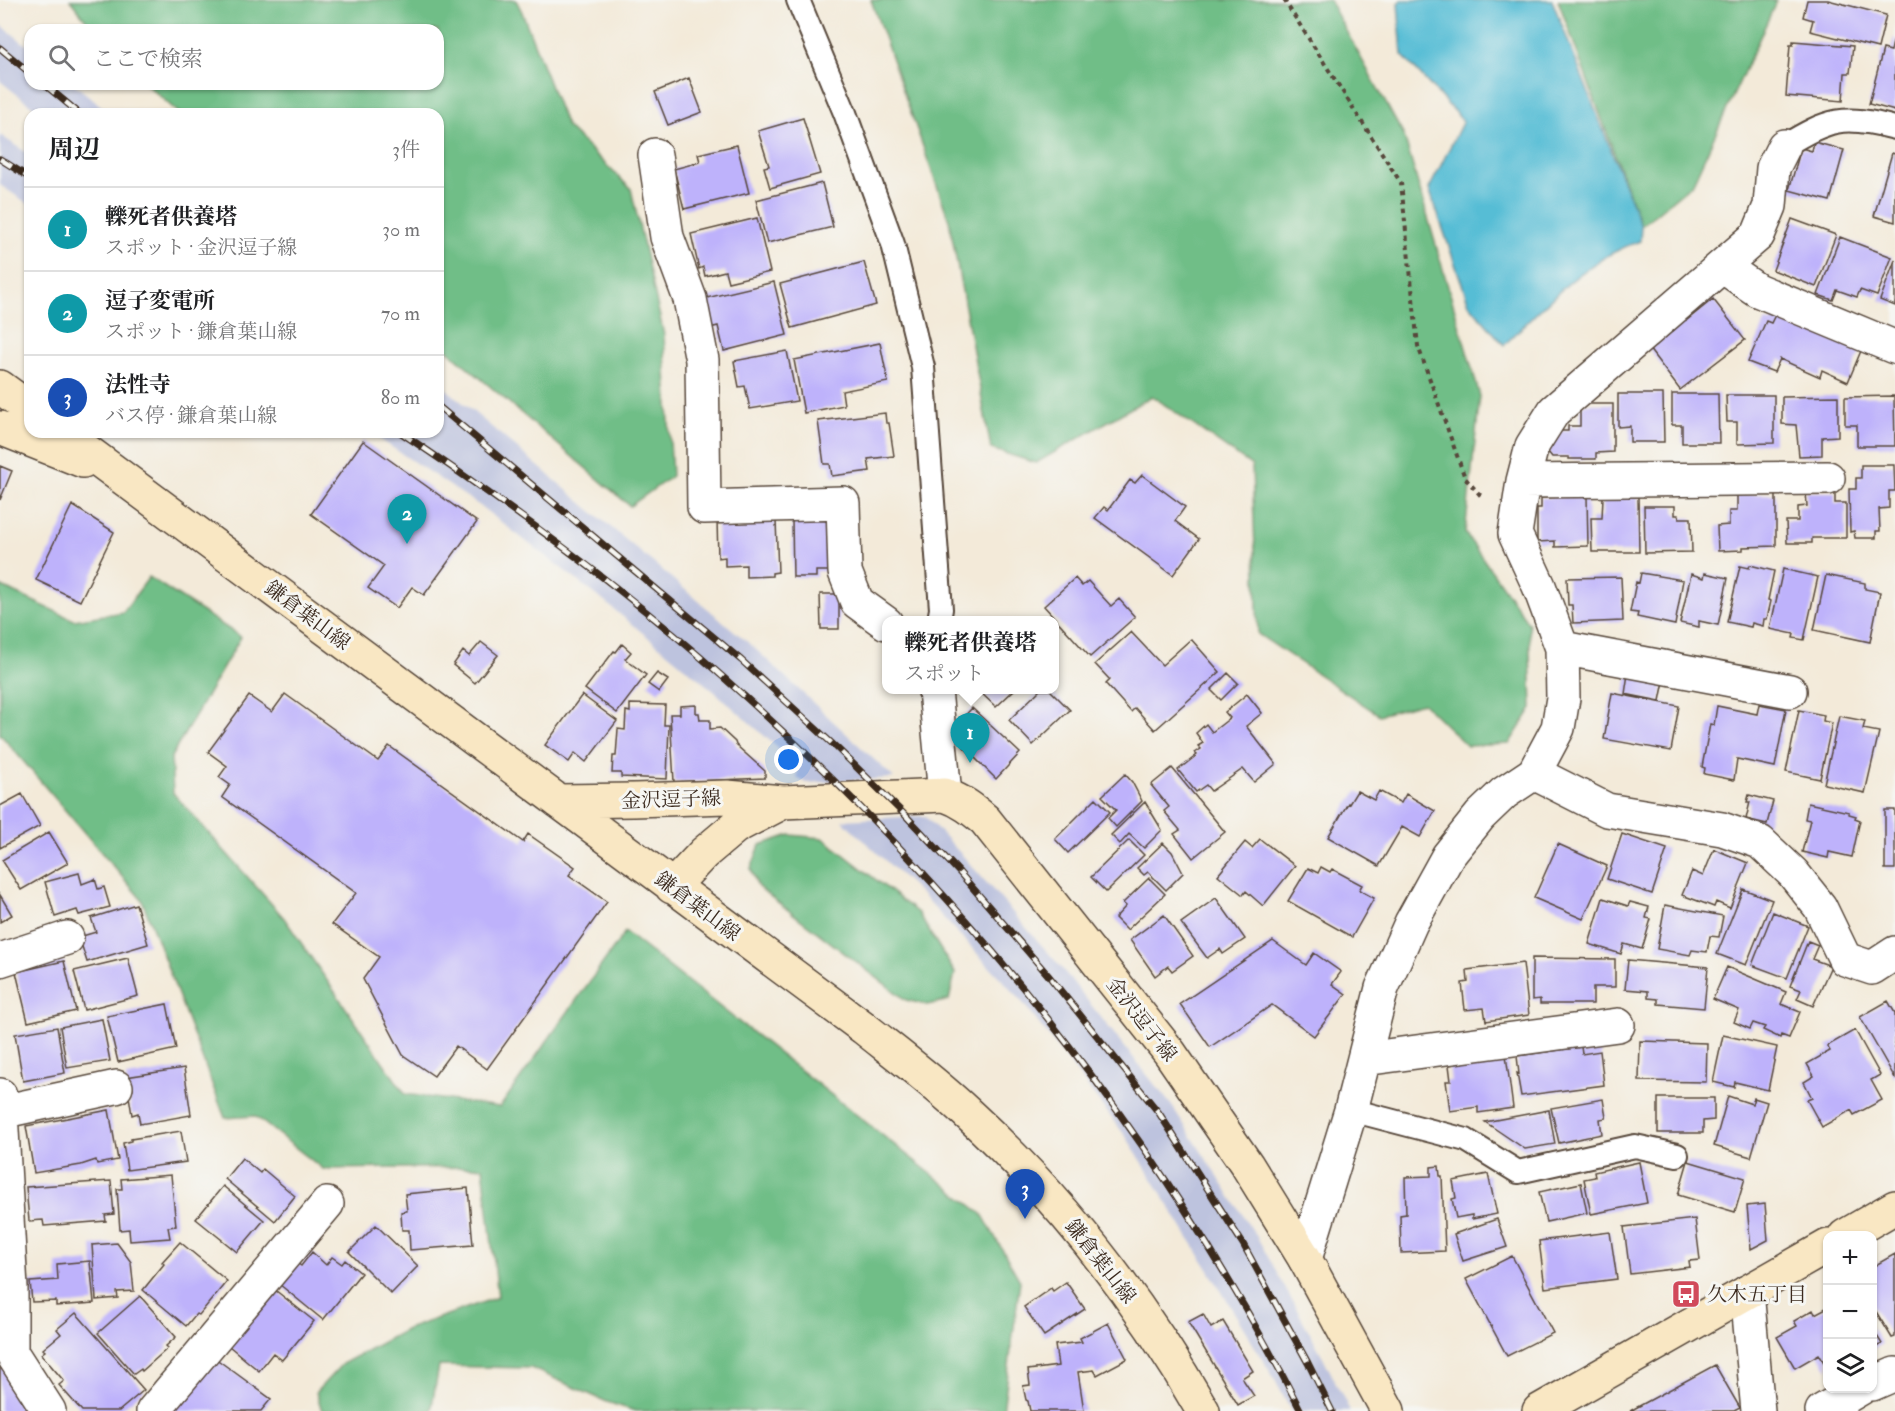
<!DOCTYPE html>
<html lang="ja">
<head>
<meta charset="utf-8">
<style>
	body { margin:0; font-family:"IM FELL Double Pica","Noto Serif JP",serif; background:#f6f6f6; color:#202124 }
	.controls { position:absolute; right:18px; bottom:18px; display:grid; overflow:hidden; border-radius:12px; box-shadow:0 2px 4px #0004 }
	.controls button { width:54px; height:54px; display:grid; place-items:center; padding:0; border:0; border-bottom:2px solid #e0e0e0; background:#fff; color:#202124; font:30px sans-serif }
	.you { position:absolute; left:789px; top:760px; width:21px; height:21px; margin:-15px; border:4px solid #fff; border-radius:50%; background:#1a73e8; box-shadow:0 0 0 9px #1a73e833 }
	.badge { display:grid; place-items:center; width:39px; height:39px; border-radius:50%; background:#d1495b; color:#fff; font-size:20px; font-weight:700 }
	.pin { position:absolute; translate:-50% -50px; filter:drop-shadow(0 2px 3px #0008) }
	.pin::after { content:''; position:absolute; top:32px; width:21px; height:18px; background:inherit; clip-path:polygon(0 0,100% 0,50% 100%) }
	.popup { position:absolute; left:882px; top:616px; width:177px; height:78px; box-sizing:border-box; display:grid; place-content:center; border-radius:12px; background:#fff; filter:drop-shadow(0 2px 4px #0005); font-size:20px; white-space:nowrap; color:#757577 }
	.popup b { font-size:22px; color:#202124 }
	.popup::after { content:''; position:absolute; left:50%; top:100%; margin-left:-12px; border:12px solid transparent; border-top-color:#fff }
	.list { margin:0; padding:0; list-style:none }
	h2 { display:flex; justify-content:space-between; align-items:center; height:78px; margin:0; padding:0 24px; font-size:26px }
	h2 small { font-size:20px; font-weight:400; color:#757577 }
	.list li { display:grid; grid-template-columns:39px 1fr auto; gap:18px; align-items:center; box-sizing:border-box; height:84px; padding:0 24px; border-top:2px solid #e0e0e0 }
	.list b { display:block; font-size:22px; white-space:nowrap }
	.list p { margin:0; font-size:20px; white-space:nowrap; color:#757577 }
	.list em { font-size:20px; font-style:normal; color:#757577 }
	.icon { flex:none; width:33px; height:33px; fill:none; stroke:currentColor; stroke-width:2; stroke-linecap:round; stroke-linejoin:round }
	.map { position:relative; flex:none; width:1895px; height:1411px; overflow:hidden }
	.search { position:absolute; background:#fff; box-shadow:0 2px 4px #0004; left:24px; top:24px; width:420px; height:66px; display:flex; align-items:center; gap:15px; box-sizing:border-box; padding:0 21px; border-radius:18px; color:#757577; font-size:22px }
	.panel { position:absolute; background:#fff; box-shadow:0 2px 4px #0004; left:24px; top:108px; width:420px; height:330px; border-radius:18px }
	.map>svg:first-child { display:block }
</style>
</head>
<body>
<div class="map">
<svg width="1895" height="1411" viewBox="0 0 1895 1411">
	<rect width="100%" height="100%" fill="#f6f6f2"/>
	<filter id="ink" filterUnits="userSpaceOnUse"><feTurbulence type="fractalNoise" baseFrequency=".0167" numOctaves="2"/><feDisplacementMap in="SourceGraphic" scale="12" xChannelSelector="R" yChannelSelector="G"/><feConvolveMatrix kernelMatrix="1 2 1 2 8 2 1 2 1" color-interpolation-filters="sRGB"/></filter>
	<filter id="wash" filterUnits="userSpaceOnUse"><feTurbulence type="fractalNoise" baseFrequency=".008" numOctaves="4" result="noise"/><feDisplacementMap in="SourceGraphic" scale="24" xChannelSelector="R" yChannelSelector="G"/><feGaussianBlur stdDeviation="1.35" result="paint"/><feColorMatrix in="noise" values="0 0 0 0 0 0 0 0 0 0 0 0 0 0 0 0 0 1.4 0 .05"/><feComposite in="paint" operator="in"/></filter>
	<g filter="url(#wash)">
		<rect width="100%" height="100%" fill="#f3ead9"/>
		<path fill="#bdc3de" d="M0,24l30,24v36h44l37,30h-69l-42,-33z
			M0,135l30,20v50l-30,-20z
			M438,382l313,263 143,133 -88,5 -9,-5 1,-12 -83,-74 -120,-98 -115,-88 -111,-74h69z
			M925,816l38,40 96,109 113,141 85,131 66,120 27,54h-59l-16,-31 -67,-111 -81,-131 -108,-140 -99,-105 -78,-73z"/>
		<path fill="#70be87" stroke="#567452" stroke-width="1.5" d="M70,0h446l6,12 44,114 65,63 33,146 8,141 -42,30 -192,-164v-228h-258l-34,-30h292v-54h-344z
			M871,0h458l75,136 76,260 -15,137 64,91 3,84 -23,36 -42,2 -44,-43 -44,12 -121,-81 -6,-168 -100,-70 -116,67 -45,-14 -42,-229z
			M1558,0h219l-84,183 -52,43z
			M149,577l92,60 -70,120 2,36 111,125 121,176 95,13 125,-175 357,282 38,67 -17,130h-368l-28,-9 -76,-34 -92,-2 -8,45h-109l-6,-19 26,-28 65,-35 91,-32 -15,-130 -160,2 -68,-53 -30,2 -83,-218 -142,-166v-148l74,34 49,-8z
			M790,835l33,3 95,75 37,60 -6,27 -22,5 -21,-5 -148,-113 -7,-18 9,-24z"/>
		<path fill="#57bdd5" stroke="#49747a" stroke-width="1.5" d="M1401,0h151l89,226 -1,15c-57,19 -93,63 -136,104l-35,-41 -40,-115 34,-68 -61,-66 -4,-52z"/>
		<g id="blocks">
			<path fill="#beb2fb" d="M1807,0h21l58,15 -8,33 -68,-17 3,-11 -10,-3z
				M1894,38h1v73l-26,-7 14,-55 8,2z
				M1793,41l60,5 -3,27h-5l-2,28 -57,-5 4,-51h3z
				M689,78l13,34 -34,13 -13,-33z
				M803,118l17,56 -50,14 -6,-21 5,-1 -11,-35z
				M1814,142l30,8 -14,51 -41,-11 12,-42 11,3z
				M737,145l12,48 -65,16 -10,-40 26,-7 -2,-8z
				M1892,153l3,1v68l-21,-6z
				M822,183l11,44 -66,16 -11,-43z
				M757,218l13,54 -42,10 -3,-11 -20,5 -2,-9 -4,2 -8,-35z
				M1792,219l44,16 -20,52 -43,-17z
				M1840,237l52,20 -15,39 -17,-6 -3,7 -20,-7 -4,10 -15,-5z
				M1895,260v46l-15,-6z
				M864,262l12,43 -84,23 -12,-44z
				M774,282l13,53 -63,16 -6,-25 -8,2 -8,-29z
				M1713,299l32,41 -65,50 -31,-41 37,-31 1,2z
				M1776,313l87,33 -15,36 -26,-12 -2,7 -40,-18 -6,13 -26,-10 18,-41 5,2z
				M880,343l8,39 -46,9 2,14 -40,8 -10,-53z
				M787,351l10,50 -47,8 -5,-23 -6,1 -5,-26z
				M1618,394h45l1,48h-34v-16l-12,1z
				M1672,394h46l1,49h-37v-18h-10z
				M1726,395h48v48l-37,1v-22h-10z
				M1838,396v40l-16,1v18l-23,1 -3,-31 -14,-1v-27z
				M1894,396l1,50h-38v-21h-12v-28z
				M1585,404h28v48l-17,1v6h-27v-2h-17l-8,-10 10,-16h14v-5h12v-17z
				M885,413l1,10h3l5,33 -26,3 2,12 -38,5 -2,-12h-6l-6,-43z
				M363,441l114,81 -53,73 -12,-8 -15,21 -29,-20 16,-22 -73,-52z
				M1861,465h33l1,26h-6v17l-10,1 1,22h-4v7h-21l-1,-7 -4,1 -1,-43h7v-11h5z
				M0,466l12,5 -12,29z
				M1142,475l43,32 -10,14 24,18 -26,36 -78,-57 9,-11 4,3 22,-30 5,3z
				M1806,492h29v11h11v35h-34v5h-25l-1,-22h12v-14l9,-1z
				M1776,494v52l-33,1v3l-25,1 -1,-25 12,-1v-14h8v-16z
				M1587,496l1,50 -33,1v-6l-18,1v-34h4v-10z
				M1603,497h35l1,55h-47l-1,-34h11z
				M72,505l42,27 -34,69 -44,-21z
				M1644,506h31v9h3l1,3h12l1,34 -47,1z
				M717,520l59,1 2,51 -6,1v3l-26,1v-12l-21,1v-9l-7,1z
				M792,520h40l1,51h-17v6h-23z
				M1750,565l24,6 -6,29 3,1 -4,18h-3l-1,7 -11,-3 -1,4 -24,-5 13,-56 9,2z
				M1783,569l35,8 -14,63 -11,-2 1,-4 -24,-5z
				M1641,573l42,7 -8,45 -38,-8 1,-4 -8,-1 6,-30 3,1z
				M1705,573l23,5 -10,47 -19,-4v6l-19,-4 11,-49 13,4z
				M1826,575l39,8v6l15,3 -10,50 -56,-12z
				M1621,577l2,44 -50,2 -1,-18h-4l-1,-27z
				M1075,578l7,8 6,-5 23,25 8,-7 16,18 -45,40 -46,-51z
				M820,594h19v35h-18z
				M1131,632l31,33 29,-26 29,33 -65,58 -20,-22 -4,4 -25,-28 4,-4 -15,-16z
				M481,642l17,13 -23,28 -22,-18 10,-14 6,5z
				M622,644l9,8 -6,7 21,16 -29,38 -32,-24 29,-38 2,1z
				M657,673l11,7 -9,12 -11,-8z
				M1228,673l10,10 -17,17 -10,-10z
				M1628,674l36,7 -4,20 -35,-7z
				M978,690h36l-18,17z
				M1040,690h10l20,20 -37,35 -24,-25z
				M1612,693l67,13 -8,45 -67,-12z
				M285,694l93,67 11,-15 134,96 5,-8 47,33 -6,8 38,27 -120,167 -31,-23 -22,30 -31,-21 -40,-76 16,-22 -47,-33 24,-31 -134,-96 8,-12 -11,-8 8,-11 -19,-14 41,-56 23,16z
				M1247,694l15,19 -16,13 30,38 -22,18 -11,-13 -32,22 -5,-6 -10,7 -18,-22 19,-15 -2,-2 6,-4 -3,-3 5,-3 -7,-10 10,-9 6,8 18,-14 -5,-6z
				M582,695l35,26 -31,41 -11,-9 -6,9 -24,-17z
				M630,704l35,1 -1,20h5l-2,54 -46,-2v-4h-9l1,-17h3l2,-27 7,1 1,-19 4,1z
				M1759,704l27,5 -11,58 -38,-8 -3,21 -30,-6 1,-6 -3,-1 8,-43 4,1 3,-19 40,8z
				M696,705v8h3l1,7h10v9l10,-1 15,14 1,3 29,26v7l-91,4 -4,-68h10v-8z
				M972,708l48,45 -24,26 -32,-32 -8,-22z
				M1799,710l25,5 -1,6 9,2 -12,56 -34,-7z
				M1839,716l26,5 -2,8 16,3 -14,61 -41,-9z
				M1172,768l53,64 -32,26 -19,-24 6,-4 -16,-19 5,-4 -18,-22z
				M1125,774l7,8 10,19 -26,26 -8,-9 8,-8 -14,-14z
				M1357,791l17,9 5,-9 22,12 5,-9 29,17 -15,26 -18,-10 -23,39 -51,-29 20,-34 1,1z
				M22,794l18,32 -40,22v-42z
				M1749,795l24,6 -6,23 -21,-5 4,-17h-3z
				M1096,798l14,14 -42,41 -13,-14z
				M1145,802l17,28 -18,18 -15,-14 -9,10 -9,-9z
				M1808,803l41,9v2l7,2 -1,2 5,2 -8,37 -23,-5 -1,6 -26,-6 8,-32 -5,-1z
				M1885,810h10v59h-10z
				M49,832l19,31 -47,27 -19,-30z
				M1622,834l45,15 -15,45 -45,-15z
				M1260,839l35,27 -32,40 -17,-15 -3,4 -25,-20 27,-33 7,6z
				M1129,840l15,15 -38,37 -15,-15z
				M1163,843l9,9 11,21 -17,17 -18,-18 -4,3 -7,-7z
				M1558,844l49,22 -24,53 -49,-21z
				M1714,849l34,14 -18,45 -14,-6 -2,5 -32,-12 10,-24 11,5z
				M1321,867l9,5 2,-3 30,16 -3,5 15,8 -22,39 -64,-36 20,-33 10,5z
				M79,873l3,11 13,-5 3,10 6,-2 6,20 -31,8 -2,-5 -22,7 -10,-35z
				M1149,878l16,16 -38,36 -12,-12 11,-12 -3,-3z
				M1743,889l29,11 -26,65 -29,-11z
				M0,895l12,20 -12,7z
				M1216,898l29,41 -22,15 -3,-5 -13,9 -26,-35z
				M1603,898l25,8 2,-4 19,5 -3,11 5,1 -9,30 -18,-5 -3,10 -32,-10z
				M136,904l12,40 -61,18 -8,-25 17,-5 -5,-14z
				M1665,905l58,11 -4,21 -9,-1 -3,16 -15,-2 -2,5 -33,-6z
				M1773,912l35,14 -21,52 -35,-13z
				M1164,915l29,41 -21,15 -4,-5 -13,10 -25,-36z
				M1273,941l33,24 8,-12 27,19 -9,12 14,10 -32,42 -42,-31 -62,42 -30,-43z
				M1808,941l10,4 -6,14 19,7 -18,40 -16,-7 4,-9 -11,-4z
				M128,958l10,38 -54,14 -10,-39z
				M1532,958l83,1v28h-22v17h-53v-5l-8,1z
				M1628,960l80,7 -4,41 -46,-4v-5l-10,-1v-7l-23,-2z
				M64,961l12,50 -48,11 -12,-50z
				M1523,963l6,52 -43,6 -2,-13 -19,2 -3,-27 6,-1 -1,-12z
				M1727,967l59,25 -5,12 19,8 -11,26 -8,-3 -1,3 -17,-8 2,-3 -12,-4 -3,6 -16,-7 5,-12 -26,-11z
				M1888,1001l7,12v65l-35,-61z
				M167,1004l9,45 -58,13 -11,-46z
				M102,1019l8,42 -43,7 -7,-41z
				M57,1027l8,46 -42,8 -8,-47z
				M1855,1030l25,45 -9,5 11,20 -28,15 -3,-5 -29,17 -15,-27 5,-2 -8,-16 10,-6 -7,-12 23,-13 -3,-5z
				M1723,1035l54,12 -9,43 -33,-8 -1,5 -21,-5z
				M1640,1041l67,2 -1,39 -67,-1z
				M1581,1047l1,7 18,-3 4,34 -83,11 -4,-23 2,1 -2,-18z
				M1506,1055l7,53 -35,5v-6l-28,4 -4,-30h5l-2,-16z
				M184,1068l7,47 -51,9 -2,-11 -6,2 -6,-38z
				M1728,1096l24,8 2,-6 13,4 -16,55 -37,-11z
				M1658,1098h56v22l-11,1v12h-45z
				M1603,1099l3,19 -6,1 2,15 -43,9 -8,-35z
				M109,1110l9,50 -21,4 -1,-4 -15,5 -47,8 -8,-47z
				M1549,1110l6,34 -30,5 -40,-27z
				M181,1131l5,31 -59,8 -4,-27 8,-2v-2z
				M242,1158l18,15 3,-4 32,27 -20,25 -50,-42z
				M1688,1161l57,17 -10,34 -57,-17z
				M1639,1162l8,41 -56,11 -7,-35 11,-2 -1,-5z
				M1439,1166l1,10h2l3,75 -44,2 -1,-38 6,-1 -1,-37 26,-1v-9z
				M1488,1174l9,40 -25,5v-4l-16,3 -4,-19 4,-1 -3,-17z
				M171,1175l5,51 -8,1 2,11 -40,3 -1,-12 -9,1 -3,-41h5l-1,-10z
				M111,1181l3,33 -9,1 1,6 -62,5 -1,-6 -14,1 -3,-34z
				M1581,1183l6,30 -41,9 -7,-30z
				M223,1186l41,34 -27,32 -41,-33z
				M468,1188l5,57 -63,5 -1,-20h-7l-1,-18 6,-1 -2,-17z
				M1765,1204l3,36 -17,9 -4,-43z
				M1497,1219l10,28 -44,14 -9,-27z
				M1695,1219l5,41 -11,1 1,6 -60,7 -6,-47z
				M376,1225l42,41 -27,28 -42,-42z
				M1610,1232l7,47 -72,9 -6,-47z
				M180,1242l47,39 -28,34 -3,-1 -10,12 -43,-36 21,-26 -2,-2z
				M117,1243l14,19 3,29 -17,1 1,6 -22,2 -4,-55z
				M312,1252l14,13 6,-8 10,7 3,-4 16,13 -38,47 -44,-36 18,-21 4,3z
				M1895,1254v83l-3,1 -20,-33v-38z
				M1512,1256l41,77 -46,23 -41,-77z
				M90,1261l4,42 -38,3v-5l-24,1 -2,-20 28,-2 -1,-16z
				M1066,1282l19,27 -41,27 -20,-29 27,-19 2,3z
				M275,1290l39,31 -32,39 -9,-7 -14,18 -30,-25z
				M140,1296l36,41 -10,9 2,2 -26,23 -1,-2 -7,5 -36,-41z
				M1828,1307v62l-9,-15 -24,14 -18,-31 20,-11 -3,-5 19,-11 2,4z
				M76,1313l68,77 -25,21h-37l-23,-26 5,-4 -23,-27 4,-3 -2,-2 18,-15 -4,-5z
				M1203,1314l8,14 12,-7 30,50 -11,7 12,18 -16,9 -50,-83z
				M1108,1323l19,36 -30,16 -3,-5 -16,2 6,39h-54l-2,-10 -2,-1 -3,-14 7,-1 -2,-15 30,-4 -3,-21 27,-3 -2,-4z
				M1872,1328l10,16 -10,5z
				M215,1358l56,41 -10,12h-92l9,-13 5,3z
				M0,1361l33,50h-33z
				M1715,1365l25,43 -6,3h-104z"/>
		</g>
	</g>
	<g filter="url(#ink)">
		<use href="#blocks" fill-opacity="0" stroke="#57473a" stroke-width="1.5"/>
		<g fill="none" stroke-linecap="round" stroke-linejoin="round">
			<g stroke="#57473a" stroke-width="26">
				<path id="lane" d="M798,0l47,113 48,131 30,123 18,242 -2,11
					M1784,146c45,-27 59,-32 111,-18
					M1351,1110l115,30 52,32 117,-26 42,9"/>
			</g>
			<g stroke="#57473a" stroke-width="36">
				<path id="street" d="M655,155l12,82 23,62 12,61 2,147 139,-4 2,69 12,30 29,21
					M1722,266l35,24 137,57
					M1523,481l305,-3
					M1562,648l228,43
					M935,690l10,105
					M1534,773l24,-45 5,-30 -1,-50 -23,-62 -24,-52 8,-53 9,-35 22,-35 204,-176 12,-29 3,-38 11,-22
					M0,960l67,-22
					M1364,1059l254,-34
					M0,1095l11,193v64l38,59
					M1,1112l115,-25
					M1305,1259l46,-149 31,-122 29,-65 37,-67 32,-40 24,-23 30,-20 73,37 115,19 38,13 33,31 27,34 25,52 27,9 23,-15
					M1747,1292l11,119
					M1872,1384l23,-10
					M153,1411l174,-207
					M1822,1411l39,-23"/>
			</g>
			<g stroke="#57473a" stroke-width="36">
				<path id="secondary" d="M0,387l30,22
					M0,428l83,33
					M61,432l803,596c34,27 70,54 102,84 94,86 174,188 237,299
					M558,801l76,-1 93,-3 56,5 162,-7c17,6 27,14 40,25l185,233 77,112 58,94 83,152
					M672,887l32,-34 31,-26 48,-25
					M1845,1236l50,-29
					M1539,1411l289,-165"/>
			</g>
			<path stroke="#57473a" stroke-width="4" stroke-dasharray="4.5 4.5" stroke-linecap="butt" d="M1284,0l117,183 17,163 47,132 16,18"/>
			<use href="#lane" stroke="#fff" stroke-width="22"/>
			<use href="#street" stroke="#fff" stroke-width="33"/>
			<use href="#secondary" stroke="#f9e7c3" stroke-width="33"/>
			<g stroke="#3b2a1e" stroke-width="7">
				<path id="rail" d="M0,48l30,25
					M44,84l36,30
					M0,159l30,19
					M438,406l303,254 96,88 70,69 52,55 89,103 111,138 84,131 65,119 24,48
					M400,432c112,75 222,155 323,245 234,207 436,455 578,734"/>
			</g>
			<use href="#rail" stroke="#f6f6f2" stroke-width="4.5" stroke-dasharray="14" stroke-linecap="butt"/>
		</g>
	</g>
	<defs>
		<g id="bus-square" transform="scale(1.5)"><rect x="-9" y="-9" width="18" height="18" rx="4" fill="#d1495b" stroke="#f6f6f2"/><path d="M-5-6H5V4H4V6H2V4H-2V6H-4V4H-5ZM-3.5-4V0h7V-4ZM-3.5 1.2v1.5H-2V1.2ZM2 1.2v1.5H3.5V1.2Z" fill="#fff"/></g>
	</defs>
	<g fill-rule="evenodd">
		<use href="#bus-square" x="1686" y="1294"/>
	</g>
	<g text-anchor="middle" stroke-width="6" stroke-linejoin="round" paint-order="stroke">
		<g font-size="20" fill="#3b2a1e" stroke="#f6f6f2">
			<text transform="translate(308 615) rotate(37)" y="7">鎌倉葉山線</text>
			<text transform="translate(671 799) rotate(-2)" y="7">金沢逗子線</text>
			<text transform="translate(698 906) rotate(37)" y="7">鎌倉葉山線</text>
			<text transform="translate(1142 1019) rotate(52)" y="7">金沢逗子線</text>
			<text transform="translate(1101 1261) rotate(52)" y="7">鎌倉葉山線</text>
		</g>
		<g font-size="20" fill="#3b2a1e" stroke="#f6f6f2" text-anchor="start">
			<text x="1707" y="1301">久木五丁目</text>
		</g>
	</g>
</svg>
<div class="controls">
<button>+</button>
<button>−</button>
<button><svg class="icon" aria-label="layers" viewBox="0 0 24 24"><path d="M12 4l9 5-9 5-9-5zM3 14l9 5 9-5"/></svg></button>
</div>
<div class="you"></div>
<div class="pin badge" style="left:970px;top:763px;background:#0f9aa8">1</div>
<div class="popup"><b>轢死者供養塔</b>スポット</div>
<div class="pin badge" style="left:407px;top:544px;background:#0f9aa8">2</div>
<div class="pin badge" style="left:1025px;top:1219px;background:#1a4fb4">3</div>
<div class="search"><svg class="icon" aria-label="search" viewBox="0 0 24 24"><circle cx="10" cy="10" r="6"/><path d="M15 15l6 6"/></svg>ここで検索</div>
<section class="panel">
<h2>周辺<small>3件</small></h2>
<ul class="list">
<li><span class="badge" style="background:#0f9aa8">1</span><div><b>轢死者供養塔</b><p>スポット · 金沢逗子線</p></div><em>30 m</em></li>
<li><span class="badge" style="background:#0f9aa8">2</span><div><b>逗子変電所</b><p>スポット · 鎌倉葉山線</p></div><em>70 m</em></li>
<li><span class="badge" style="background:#1a4fb4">3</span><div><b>法性寺</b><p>バス停 · 鎌倉葉山線</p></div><em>80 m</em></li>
</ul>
</section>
</div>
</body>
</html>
